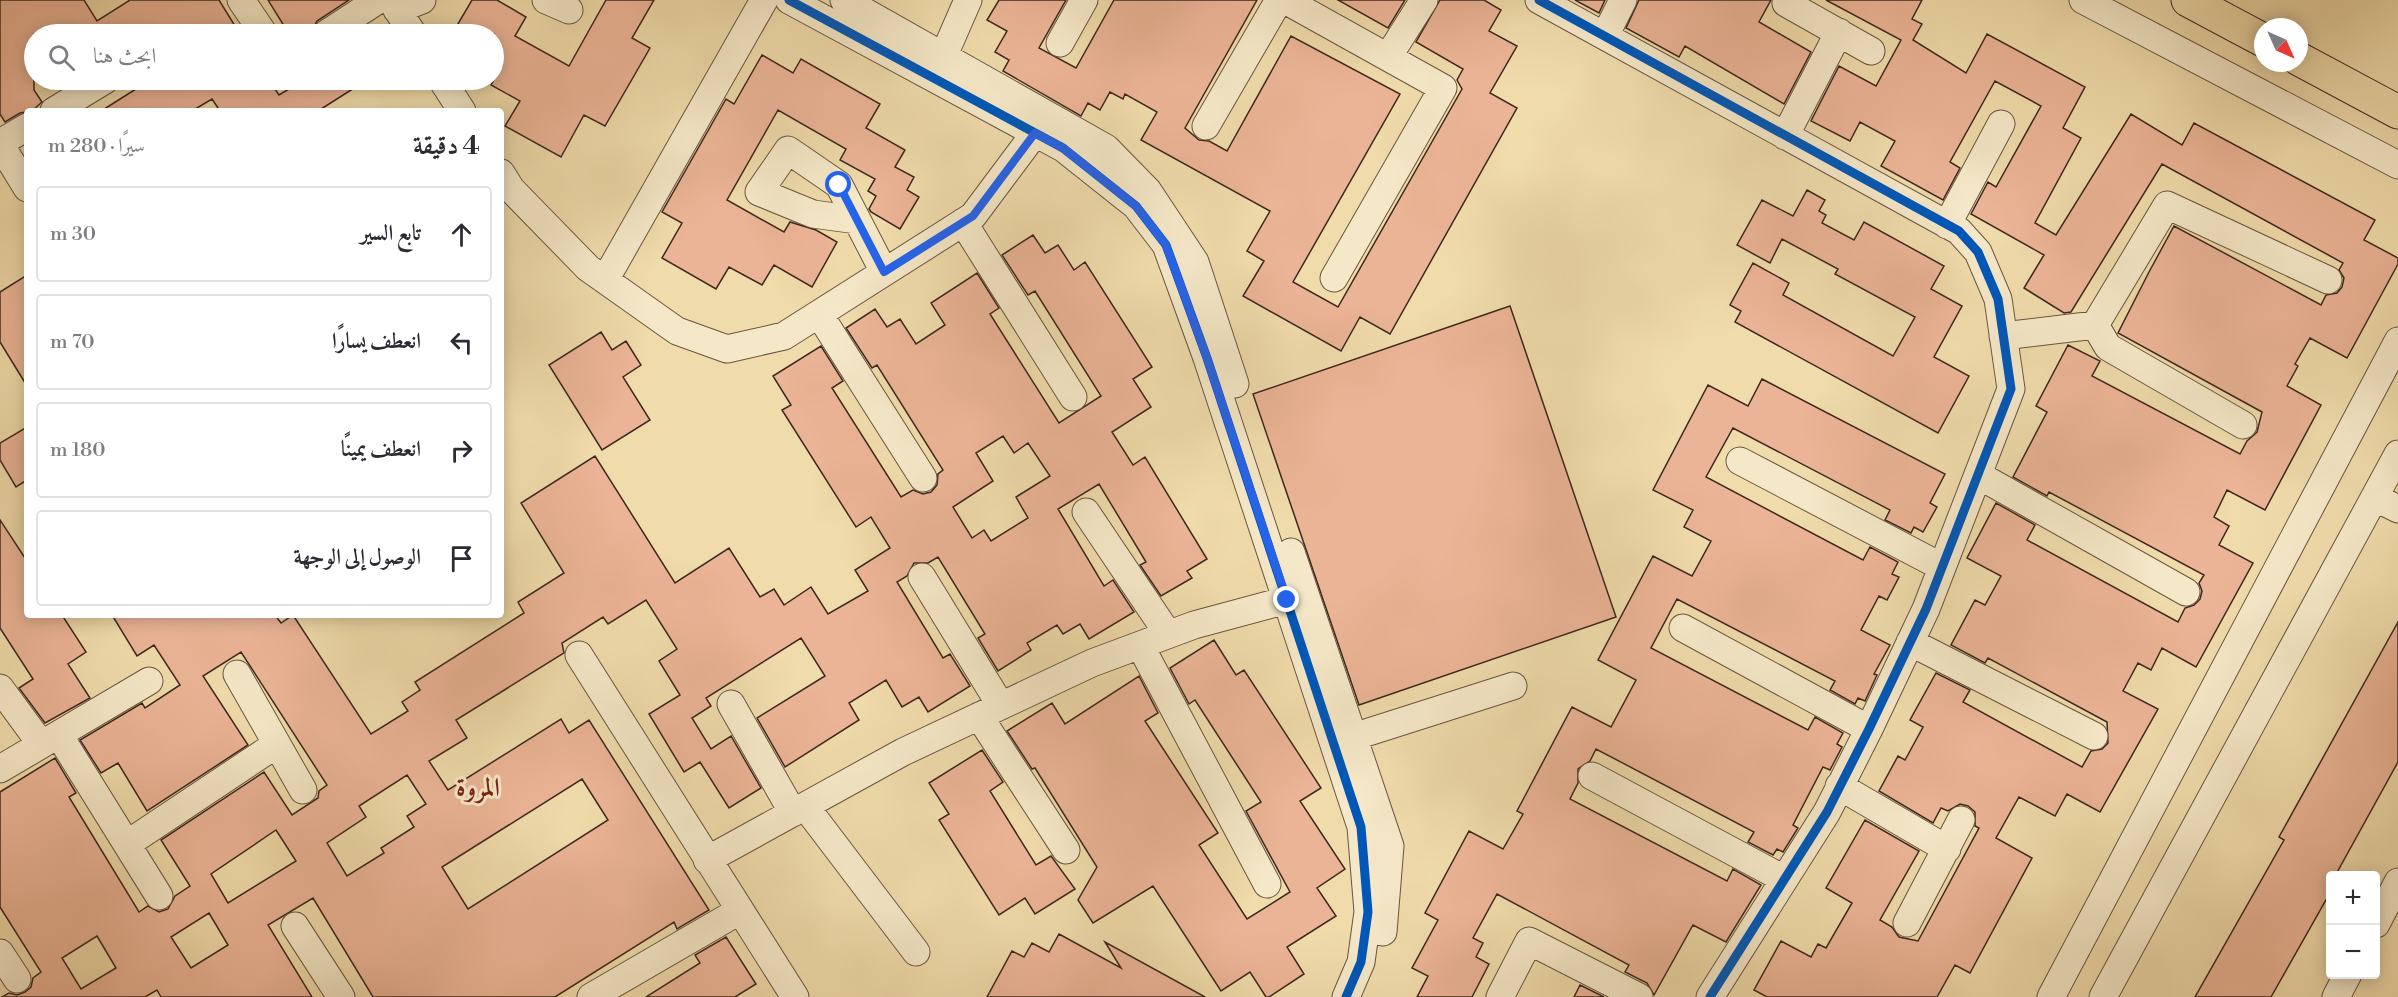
<!DOCTYPE html>
<html lang="ar">
<head>
<meta charset="utf-8">
<style>
	body { margin:0; font-family:"Libre Bodoni",Amiri,serif; background:#f7f7f7; color:#2b2b33; direction:rtl }
	.controls { position:absolute; right:18px; bottom:18px; display:grid; overflow:hidden; border-radius:6px; box-shadow:0 3px 15px #0003 }
	.controls button { width:54px; height:54px; display:grid; place-items:center; padding:0; border:0; border-bottom:2px solid #e1e1e2; background:#fff; color:#2b2b33; font:30px sans-serif }
	.compass { position:absolute; left:2254px; top:18px; width:54px; height:54px; border-radius:50%; background:#fff; box-shadow:0 3px 15px #0003; rotate:135deg }
	.stop { position:absolute; width:18px; height:18px; margin:-14px; border:4px solid #2563eb; border-radius:50%; background:#fff }
	.stop.end { background:#2563eb; border-color:#fff; box-shadow:0 2px 6px #0008 }
	.list { margin:0; padding:0; list-style:none }
	h2 { display:flex; justify-content:space-between; align-items:center; height:78px; margin:0; padding:0 24px; font-size:26px }
	h2 small { font-size:20px; font-weight:400; color:#7c7c81 }
	.list li { display:grid; grid-template-columns:39px 1fr auto; gap:18px; align-items:center; box-sizing:border-box; height:96px; margin:0 12px 12px; padding:0 12px; border:2px solid #e1e1e2; border-radius:6px }
	.list b { display:block; font-size:22px; white-space:nowrap }
	.list em { font-size:20px; font-style:normal; color:#7c7c81 }
	.icon { flex:none; width:33px; height:33px; fill:none; stroke:currentColor; stroke-width:2; stroke-linecap:round; stroke-linejoin:round }
	.map { position:relative; flex:none; width:2398px; height:997px; overflow:hidden; direction:ltr }
	.search { position:absolute; background:#fff; box-shadow:0 3px 15px #0003; left:24px; top:24px; width:480px; height:66px; display:flex; align-items:center; gap:15px; box-sizing:border-box; padding:0 21px; border-radius:33px; color:#7c7c81; font-size:22px }
	.panel { position:absolute; background:#fff; box-shadow:0 3px 15px #0003; left:24px; top:108px; width:480px; height:510px; border-radius:6px; direction:rtl }
	.map>svg:first-child { display:block }
</style>
</head>
<body>
<div class="map">
<svg width="2398" height="997" viewBox="0 0 2398 997">
	<rect width="100%" height="100%" fill="#f0dbaa"/>
	<filter id="stains"><feTurbulence type="fractalNoise" baseFrequency=".00333" numOctaves="4"/><feColorMatrix values="0 0 0 0 .2 0 0 0 0 .09 0 0 0 0 .02 0 0 0 .5 -.17"/></filter>
	<radialGradient id="worn" r=".72"><stop offset=".6" stop-color="#630" stop-opacity="0"/><stop offset="1" stop-color="#630" stop-opacity=".3"/></radialGradient>
	<path fill="#ebb496" stroke="#3c281e" stroke-width="1.5" fill-rule="evenodd" d="M0,0h84l13,21 33,-21h89l21,34h-206v56l8,12 -10,9 -12,2 -15,9 -5,-8z
		M268,0h81l-32,21 -7,13h-21z
		M472,0h25l29,17 -11,19 54,30 37,-66h48l-22,38 18,10 -45,78 -21,-11 -23,42 -56,-31 15,-25 -29,-16 11,-20 -8,-5v-26h-42z
		M999,0h67l-27,48 37,20 38,-68h143l-72,128 14,12 10,1 18,10 64,-115 109,58 -107,188 45,25 124,-218 -5,-9 6,-11 -47,-27 24,-42h44l17,10 -12,21 28,15 -27,47 27,15 -127,226 -30,-17 -19,34 -98,-55 21,-35 -17,-10 23,-40 -129,-71 16,-28 -32,-18 -2,5 -13,-7 -10,18 -12,-7 -7,13 -78,-45 6,-11 -14,-8 12,-21 -20,-11z
		M1338,0h67l-17,28z
		M1575,0h30l-6,13z
		M1639,0h132l-12,22 52,30 -27,52 -99,-58 -6,11 -53,-29z
		M1826,0h96l-10,19 10,5 -9,16 53,33 21,-39 98,53 -22,41 18,10 -46,85 21,12 75,-121 51,31 12,-22 181,97 -11,20 34,18v6l-51,94 -37,-20 -15,26 3,2 -11,20 34,19 -56,105 -38,-20 -13,27 15,9 -10,19 34,18 -57,104 -34,-19 -11,22 -13,-7 -15,28 35,18 -58,103 -33,-18 -12,22 -36,-19 -23,41 36,20 -62,115 -15,-8 -18,32h-170l-13,-7 27,-49 30,16 7,-13 8,4 26,-45 -26,-15 39,-68 54,31 -39,69 12,7 7,10 19,4 61,-113 -4,-2v-14l-7,-6 -8,-2 -12,7 -7,-3 -8,15 -54,-32 19,-35 7,4 18,-33 -13,-7 26,-47 34,17 -7,12 119,65 9,-16 11,-2 6,-6 -1,-21 -119,-64 -3,5 -34,-18 24,-45 10,5 16,-29 -34,-18 29,-55 39,22 -8,15 151,82 7,-14 9,-3 6,-6 2,-8 -3,-8 5,-8 -155,-83 -2,4 -34,-19 34,-65 -11,-6 32,-61 32,16 -8,15 148,78 7,-13 10,-9 5,-20 -144,-79 31,-61 25,-46 147,79 5,-10 11,-2 5,-6 2,-9 -5,-8 4,-7 -181,-99 -91,148 -7,1 -40,-25 20,-33 -73,-41 17,-32 8,5 45,-81 -46,-25 -45,81 10,6 -17,32 -62,-34 14,-25 -35,-19 -10,19 -39,-20 28,-55 37,20 25,-46z
		M762,55l31,18 8,-14 79,45 -14,24 39,22 -10,17 19,10 -7,13 12,7 -19,32 -29,-17 -2,-3 7,-13 -8,-5 7,-12 -35,-19 6,-11 -68,-39 -51,90 57,32 6,-10 26,8 21,12 -25,45 -38,-22 -12,20 -33,-18 -13,22 -54,-31 20,-35 -20,-11 64,-113 8,5z
		M130,80h139l10,15 25,-15h63l-49,31h-98l-8,-12 -20,12h-91l35,-22z
		M1807,190l18,10 -6,11 7,4 -4,8 32,17 10,-18 80,44 -13,23 31,17 -28,51 35,19 -31,57 -203,-111 6,-11 -11,-6 23,-42 36,20 -6,12 110,61 22,-39 -80,-43 3,-5 -56,-30 -12,24 -33,-18 25,-45 31,16z
		M1033,235l12,18 13,-8 16,25 11,-8 67,105 -19,12 18,28 -39,25 21,33 12,-8 62,102 -20,12 5,7 -31,18 -21,-31 6,-3 -47,-78 -41,25 46,77 9,-6 21,32 -45,27 -9,-15 -17,10 -6,-9 -30,18 4,7 -33,21 -20,-33 7,-4 -47,-77 -10,6h-14l-7,13 -10,6 46,76 7,-4 20,32 -42,26 -9,-15 -17,10 -16,-27 -37,23 10,17 -74,47 -28,-49 68,-42 -24,-38 -95,60 5,8 -19,12 19,31 20,-13 30,52 -32,20 -29,-46 -16,10 -35,-58 31,-19 -21,-34 18,-12 -31,-49 -38,24 -5,-7 -41,26 2,10 -108,67 11,18 -38,23 19,29 113,-71 8,14 20,-13 120,190 -32,19 -3,-7 -119,75h-182l-60,-99 -45,27 44,72h-151l-4,-7 -12,7h-143l7,-4 8,2 8,-3 6,-5 2,-9 8,-6 -41,-65v-115l55,-34 21,35 -7,4 70,115 9,-6 11,6 9,-3 7,-13 15,-10 -29,-46 103,-68 28,43 26,-17 1,-7 8,-6 -86,-133 -38,24 45,69 -101,66 -29,-48 -17,10 -21,-33 62,-37 3,5 35,-23 -26,-40 -17,11 -25,-41h163l6,8 12,-8 78,119 37,-23 -6,-9 18,-12 -5,-8 109,-69 -6,-11 46,-29 -43,-70 74,-47 80,127 54,-35 31,49 14,-8 10,16 27,-18 17,27 40,-23 -13,-21 35,-22 -19,-31 -15,10 -74,-117 9,-5 -18,-29 48,-30 22,35 -11,7 69,109 12,-7 10,4 8,-2 6,-7 1,-11 5,-4 -66,-105 -5,3 -26,-40 29,-19 12,18 13,-8 16,25 29,-19 -14,-22 46,-30 22,35 -9,6 69,109 42,-27 -66,-105 -7,4 -26,-40zM1003,436l11,17 14,-10 22,33 -34,21 12,21 -37,23 -7,-11 -12,8 -19,-31 40,-26 -17,-28zM407,775l19,29 -19,12 7,11 -33,21 3,5 -37,23 -20,-33 39,-26 -7,-11zM582,779l26,41 -140,89 -26,-42zM276,830l20,31 -68,42 -17,-29zM209,913l19,32 -37,23 -20,-31zM97,936l19,32 -35,21 -19,-31z
		M27,275v111l-27,-44v-50z
		M1510,306l106,311 -257,88 -106,-311z
		M601,332l11,18 14,-9 15,24 -18,12 27,43 -48,30 -53,-85z
		M1762,379l183,95 -15,29 7,4 -14,25 -9,-5 -3,6 -26,-13 5,-10 -157,-82 -27,49 157,83 7,-13 28,15 -6,12 7,3 -12,23 -8,-4 -18,34 29,15 -16,29 3,1 -12,26 -7,-3 -3,6 -25,-14 5,-9 -158,-82 -26,49 157,82 7,-13 28,16 -6,11 5,3 -12,23 -7,-3 -30,58 5,3 -15,24 -6,-3 -4,6 -25,-13 6,-10 -158,-83 -6,12 -12,8v14l-8,16 157,82 6,-12 28,16 -35,57 -33,-17 -39,70 -7,-12 -22,-11 4,-7 -132,-71 -24,44 10,5 -7,14 13,7 -17,33h-55l11,-21 -16,-8 26,-48 -13,-7 44,-82 34,18 20,-35 -6,-3 55,-104 39,20 25,-47 -38,-20 55,-104 39,20 19,-35 -27,-14 9,-17 -40,-20 55,-105 40,21z
		M27,427v53l-11,7 -16,-27v-17z
		M0,520l27,41v54h35l24,37 -18,12 22,34 -45,25 -26,-35 14,-9 -33,-51z
		M2398,622v140l-63,114h-4v15l-60,106h-76l89,-157 -5,-3z
		M1214,640l22,35 8,-5 77,118 -21,13 45,68 -28,19 19,28 -49,31 17,27 -35,23h-3l-16,-25 -29,19 -68,-105 -60,37 -15,-23 19,-33 -62,-99 -3,1 -25,-38 45,-28 13,21 74,-48 19,37 -13,8 73,112 -19,12 48,74 43,-27 -44,-81 15,-9 -66,-102 -6,4 -19,-36z
		M982,750l21,32 -13,9 46,74 15,-9 24,33 -40,25 -10,-16 -26,17 -60,-95 10,-6 -20,-31z
		M1059,934l62,34 -16,-26 100,55h-218l25,-46 12,6 8,-14 17,9z
		M726,937l30,47 -21,13h-89l54,-34 -5,-8z
		M1580,985l24,12h-30z"/>
	<g fill="none" stroke-linecap="round" stroke-linejoin="round">
		<g stroke="#695541" stroke-width="29">
			<path id="minor" d="M241,0l23,34
				M391,0l22,34
				M546,0l23,10
				M789,0l274,148 73,58 30,39 41,113 154,469 7,85 -7,50 -15,35
				M844,0l262,148 42,43 47,71 40,122
				M1285,0l158,88 -109,190
				M1539,0l420,231 19,21 20,47 13,90 -85,220 -57,120 -42,83 -117,185
				M2083,0l315,165
				M1786,3l85,48
				M397,10l25,-10
				M326,34l52,-34
				M1605,36l18,-36
				M1060,43l24,-43
				M944,55l24,-55
				M1388,57l36,-57
				M442,80l20,31
				M54,111l51,-31
				M1206,126l73,-126
				M1785,136l54,-104
				M0,143l27,-16
				M0,144l27,44
				M501,173l10,16 77,79 89,63 50,18 57,-13 189,-120 62,-83
				M857,220l-44,-6 -54,-22 29,-42 51,35 45,87
				M963,222l110,175
				M1947,225l54,-101
				M605,280l159,-280
				M819,314l104,164
				M2095,325l13,22 135,78
				M2003,336l92,-11 72,-120 161,75
				M1740,461l202,106
				M1978,475l208,117
				M2376,498l22,11
				M1086,512l82,122
				M1291,552l99,294 -7,86
				M922,577l79,129
				M1683,628l186,101
				M1910,642l184,94
				M1140,645l127,239
				M579,655l216,342
				M237,674l66,116
				M0,688l41,56
				M731,704l62,109
				M979,716l87,134
				M59,735l100,161
				M1353,737l160,-51
				M0,769l149,-88
				M1592,776l192,103
				M1839,786l108,63
				M805,806l111,146
				M127,844l150,-100
				M707,860l196,-108 189,-89 102,-38 93,-25
				M1907,923l54,-103
				M2376,924l22,-42
				M295,926l46,71
				M0,953l17,26
				M591,997l148,-86
				M1500,997l29,-56 110,56
				M2051,997l347,-656
				M2103,997l295,-543
				M2336,997l12,-23"/>
		</g>
		<g stroke="#3c281e" stroke-width="35">
			<path id="major" d="M2188,0l75,40
				M2299,59l99,53"/>
		</g>
		<use href="#minor" stroke="#f5e8c8" stroke-width="27"/>
		<use href="#major" stroke="#f0dbaa" stroke-width="33"/>
		<g stroke="#f5e8c8" stroke-width="13">
			<path id="cycleway" d="M789,0l274,148 73,58 30,39 41,113 154,469 7,85 -7,50 -15,35
				M1539,0l420,231 19,21 20,47 13,90 -85,220 -57,120 -42,83 -117,185"/>
		</g>
		<use href="#cycleway" stroke="#0057b8" stroke-width="9"/>
	</g>
	<g fill="none" stroke-linecap="round" stroke-linejoin="round">
		<path stroke="#2563eb" stroke-width="8" d="M839,185l45,87 89,-56 62,-83 28,15 73,58 30,39 41,113 80,242"/>
	</g>
	<g text-anchor="middle" stroke-width="6" stroke-linejoin="round" paint-order="stroke">
		<g font-size="26" font-weight="bold" fill="#7a1f14" stroke="#f5e8c8">
			<text x="478" y="796">المروة</text>
		</g>
	</g>
	<rect width="100%" height="100%" filter="url(#stains)"/>
	<rect width="100%" height="100%" fill="url(#worn)"/>
</svg>
<div class="controls">
<button>+</button>
<button>−</button>
</div>
<svg class="compass" viewBox="-18 -18 36 36"><path d="M0-13l5 13h-10z" fill="#e53935"/><path d="M0 13l5-13h-10z" fill="#7c7c81"/></svg>
<div class="stop" style="left:839px;top:185px"></div>
<div class="stop end" style="left:1287px;top:600px"></div>
<div class="search"><svg class="icon" aria-label="search" viewBox="0 0 24 24"><circle cx="10" cy="10" r="6"/><path d="M15 15l6 6"/></svg>ابحث هنا</div>
<section class="panel">
<h2>4 دقيقة<small>سيرًا · 280 m</small></h2>
<ul class="list">
<li><svg class="icon" aria-label="ahead" viewBox="0 0 24 24"><path d="M12 20V5M6 11l6-6 6 6"/></svg><div><b>تابع السير</b></div><em>30 m</em></li>
<li><svg class="icon" aria-label="left" viewBox="0 0 24 24"><path d="M17 20v-9H6M10 6l-5 5 5 5"/></svg><div><b>انعطف يسارًا</b></div><em>70 m</em></li>
<li><svg class="icon" aria-label="right" viewBox="0 0 24 24"><path d="M7 20v-9h11M14 6l5 5-5 5"/></svg><div><b>انعطف يمينًا</b></div><em>180 m</em></li>
<li><svg class="icon" aria-label="arrive" viewBox="0 0 24 24"><path d="M6 21V4h12l-3 4 3 4H6"/></svg><div><b>الوصول إلى الوجهة</b></div></li>
</ul>
</section>
</div>
</body>
</html>
